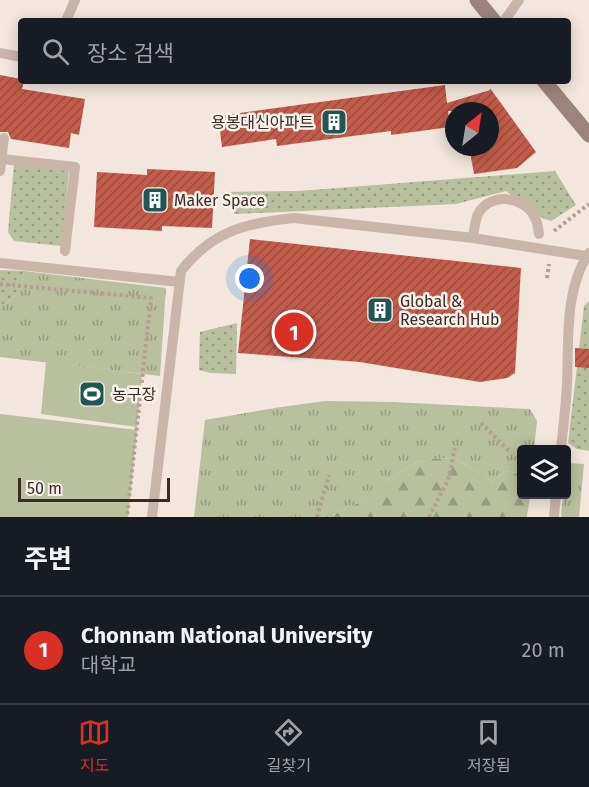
<!DOCTYPE html>
<html lang="ko">
<head>
<meta charset="utf-8">
<style>
	body { margin:0; font-family:"Fira Sans","Noto Sans KR",sans-serif; background:#20242c; color:#f1f3f6 }
	.controls { position:absolute; right:18px; bottom:18px; display:grid; overflow:hidden; border-radius:6px; box-shadow:0 3px 15px #0003 }
	.controls button { width:54px; height:54px; display:grid; place-items:center; padding:0; border:0; border-bottom:2px solid #363941; background:#171b24; color:#f1f3f6; font:30px sans-serif }
	.compass { position:absolute; left:445px; top:102px; width:54px; height:54px; border-radius:50%; background:#171b24; box-shadow:0 3px 15px #0003; rotate:30deg }
	.scale { position:absolute; left:18px; bottom:15px; width:152px; box-sizing:border-box; padding-left:6px; border:3px solid #372c29; border-top:0; font-size:16px; line-height:21px; white-space:nowrap; color:#372c29; -webkit-text-stroke:4px #f9f1ea; paint-order:stroke }
	.you { position:absolute; left:250px; top:279px; width:21px; height:21px; margin:-15px; border:4px solid #fff; border-radius:50%; background:#1a73e8; box-shadow:0 0 0 9px #1a73e833 }
	.badge { display:grid; place-items:center; width:39px; height:39px; border-radius:50%; background:#d93025; color:#fff; font-size:20px; font-weight:700 }
	.pin { position:absolute; translate:-50% -50%; border:3px solid #fff; box-shadow:0 2px 6px #0006 }
	.list { margin:0; padding:0; list-style:none }
	h2 { display:flex; justify-content:space-between; align-items:center; height:78px; margin:0; padding:0 24px; font-size:26px }
	h2 small { font-size:20px; font-weight:400; color:#9ea1a6 }
	.list li { display:grid; grid-template-columns:39px 1fr auto; gap:18px; align-items:center; box-sizing:border-box; height:108px; padding:0 24px; border-top:2px solid #363941 }
	.list b { display:block; font-size:22px; white-space:nowrap }
	.list p { margin:0; font-size:20px; white-space:nowrap; color:#9ea1a6 }
	.list em { font-size:20px; font-style:normal; color:#9ea1a6 }
	.icon { flex:none; width:33px; height:33px; fill:none; stroke:currentColor; stroke-width:2; stroke-linecap:round; stroke-linejoin:round }
	.map { position:relative; flex:none; width:589px; height:517px; overflow:hidden }
	.search { position:absolute; background:#171b24; box-shadow:0 3px 15px #0003; left:18px; right:18px; top:18px; height:66px; display:flex; align-items:center; gap:15px; box-sizing:border-box; padding:0 21px; border-radius:6px; color:#9ea1a6; font-size:22px }
	.sheet { height:186px; background:#171b24 }
	nav { display:flex; justify-content:space-around; align-items:center; box-sizing:border-box; height:84px; border-top:2px solid #363941; background:#171b24; font-size:16px; color:#9ea1a6 }
	nav a { display:grid; justify-items:center; gap:3px }
	nav .on { color:#d93025 }
	.map>svg:first-child { display:block }
</style>
</head>
<body>
<div class="map">
<svg width="589" height="517" viewBox="0 0 589 517">
	<defs>
		<pattern id="grass-dots" width="8" height="8" patternUnits="userSpaceOnUse" patternTransform="scale(1.5)"><rect width="8" height="8" fill="#b8c09e"/><path d="M2 2h.1M6 6h.1" fill="none" stroke="#969c81" stroke-width="1.8" stroke-linecap="round"/></pattern>
		<pattern id="forest-firs" width="22" height="20" patternUnits="userSpaceOnUse" patternTransform="scale(1.5)"><rect width="22" height="20" fill="#b8c09e"/><path d="M5 1l3.5 6h-7zM16 11l3.5 6h-7z" fill="#969c81"/></pattern>
		<pattern id="park-tufts" width="24" height="20" patternUnits="userSpaceOnUse" patternTransform="scale(1.5)"><rect width="24" height="20" fill="#b8c09e"/><path d="M3 7l-1-3M5 7V3M7 7l1-3M15 17l-1-3M17 17v-4M19 17l1-3" fill="none" stroke="#969c81"/></pattern>
		<pattern id="building-hatch" width="6" height="6" patternUnits="userSpaceOnUse" patternTransform="scale(1.5)"><rect width="6" height="6" fill="#c25c4b"/><path d="M-1 1l2-2M0 6l6-6M5 7l2-2" fill="none" stroke="#9e4c3e"/></pattern>
	</defs>
	<rect width="100%" height="100%" fill="#f2e6dd"/>
	<path fill="url(#grass-dots)" d="M14,164l55,5 -7,77 -48,-5 -6,-9z
		M555,171l21,34 -25,16 -9,-3 -36,-27 -50,13 -221,10 -13,-22 77,-1z
		M0,270l24,1 -4,21 -20,16z
		M589,301v150l-12,-2 -9,-6 16,-137z
		M237,323l-1,51 -25,-1 -12,-3 1,-38z"/>
	<path fill="url(#forest-firs)" d="M454,458l38,23 16,-10 13,4 1,19 8,1 -3,22h-198l20,-11 20,-6 14,-17 34,-21 15,-3z"/>
	<path fill="url(#park-tufts)" d="M24,271l142,17 -6,88 -160,-19v-49l20,-16z
		M326,401l67,1 137,7 7,12 -3,28h-12l-1,26 -13,-4 -16,10 -38,-23 -22,1 -15,3 -34,21 -13,17 -21,6 -20,11h-135l11,-97 76,-13z
		M567,463l17,1 -5,53h-18l2,-22 3,-1z"/>
	<path fill="#b8c09e" d="M46,362l96,12 -5,53 -96,-13z
		M0,414l137,16 -9,87h-128z"/>
	<path fill="url(#building-hatch)" d="M0,75l21,4v2h3l-2,8 63,10 -6,36 -8,-2 -2,15 -58,-9 -3,-7h-8z
		M445,85l2,18 43,-13v-2l46,64 -19,16 -43,6 -5,-27h21v-36h-42l2,16 -59,8v-4l-114,15 -1,-7 -54,8 -4,-31z
		M147,169l68,3 -3,56 -50,-2v5l-68,-4 3,-55 50,3z
		M250,239l271,29 -6,105 -8,5 -27,4 -120,-20 -122,-9z
		M575,348l14,1v19l-14,-1z"/>
	<g fill="none" stroke-linecap="round" stroke-linejoin="round">
		<path stroke="#b59f94" stroke-width="4" stroke-dasharray="3 3" stroke-linecap="butt" d="M554,231l35,-27
			M547,278l2,-14
			M0,284l151,14 -24,219
			M481,423l29,29
			M317,517l12,-42
			M429,517l19,-37 7,-32"/>
		<path stroke="#cab5a9" stroke-width="10" d="M66,21l9,-21
			M504,21l15,-21
			M0,53l21,4
			M2,159l73,8 -10,84
			M0,171l4,-33
			M473,238c1,-8 2,-17 5,-24 12,-23 49,-18 58,6 2,4 2,10 3,14
			M0,263l179,19
			M561,449c2,-21 5,-43 6,-65 2,-43 -3,-94 22,-131
			M152,517l29,-246c31,-40 65,-48 113,-53l179,20 113,18
			M554,517l2,-23"/>
		<path stroke="#9d847b" stroke-width="15" d="M477,0l17,21
			M544,81l45,54"/>
	</g>
	<defs>
		<g id="building-square" transform="scale(1.35)"><rect x="-9" y="-9" width="18" height="18" rx="4" fill="#205755" stroke="#f9f1ea"/><path d="M-4-6H4V6H1V3H-1V6H-4ZM-2.5-4.3h1.7v1.8h-1.7ZM.8-4.3h1.7v1.8H.8ZM-2.5-1h1.7V.8h-1.7ZM.8-1h1.7V.8H.8Z" fill="#fff"/></g>
		<g id="stadium-square" transform="scale(1.35)"><rect x="-9" y="-9" width="18" height="18" rx="4" fill="#205755" stroke="#f9f1ea"/><path d="M0-5a6.5 5 0 1 0 0 10a6.5 5 0 1 0 0-10ZM-3.5-1.8h7v3.6h-7Z" fill="#fff"/></g>
	</defs>
	<g fill-rule="evenodd">
		<use href="#building-square" x="334" y="122"/>
		<use href="#building-square" x="155" y="200"/>
		<use href="#building-square" x="380" y="310"/>
		<use href="#stadium-square" x="92" y="394"/>
	</g>
	<g text-anchor="middle" stroke-width="5" stroke-linejoin="round" paint-order="stroke">
		<g font-size="16" fill="#372c29" stroke="#f9f1ea" text-anchor="start">
			<text x="314" y="128" text-anchor="end">용봉대신아파트</text>
			<text x="174" y="206">Maker Space</text>
			<text x="400" y="307">Global &amp;<tspan x="400" dy="18">Research Hub</tspan></text>
			<text x="112" y="400">농구장</text>
		</g>
	</g>
</svg>
<div class="controls">
<button><svg class="icon" aria-label="layers" viewBox="0 0 24 24"><path d="M12 4l9 5-9 5-9-5zM3 14l9 5 9-5"/></svg></button>
</div>
<svg class="compass" viewBox="-18 -18 36 36"><path d="M0-13l5 13h-10z" fill="#e53935"/><path d="M0 13l5-13h-10z" fill="#9ea1a6"/></svg>
<div class="scale">50 m</div>
<div class="you"></div>
<div class="pin badge" style="left:294px;top:332px">1</div>
<div class="search"><svg class="icon" aria-label="search" viewBox="0 0 24 24"><circle cx="10" cy="10" r="6"/><path d="M15 15l6 6"/></svg>장소 검색</div>
</div>
<section class="sheet">
<h2>주변<small></small></h2>
<ul class="list">
<li><span class="badge">1</span><div><b>Chonnam National University</b><p>대학교</p></div><em>20 m</em></li>
</ul>
</section>
<nav>
<a class="on"><svg class="icon" aria-label="map" viewBox="0 0 24 24"><path d="M3 6l6-2 6 2 6-2v14l-6 2-6-2-6 2zM9 4v14M15 6v14"/></svg>지도</a>
<a><svg class="icon" aria-label="directions" viewBox="0 0 24 24"><path d="M12 3l9 9-9 9-9-9zM9 14v-3h6M13 9l2 2-2 2"/></svg>길찾기</a>
<a><svg class="icon" aria-label="saved" viewBox="0 0 24 24"><path d="M7 4h10v16l-5-4-5 4z"/></svg>저장됨</a>
</nav>
</body>
</html>
